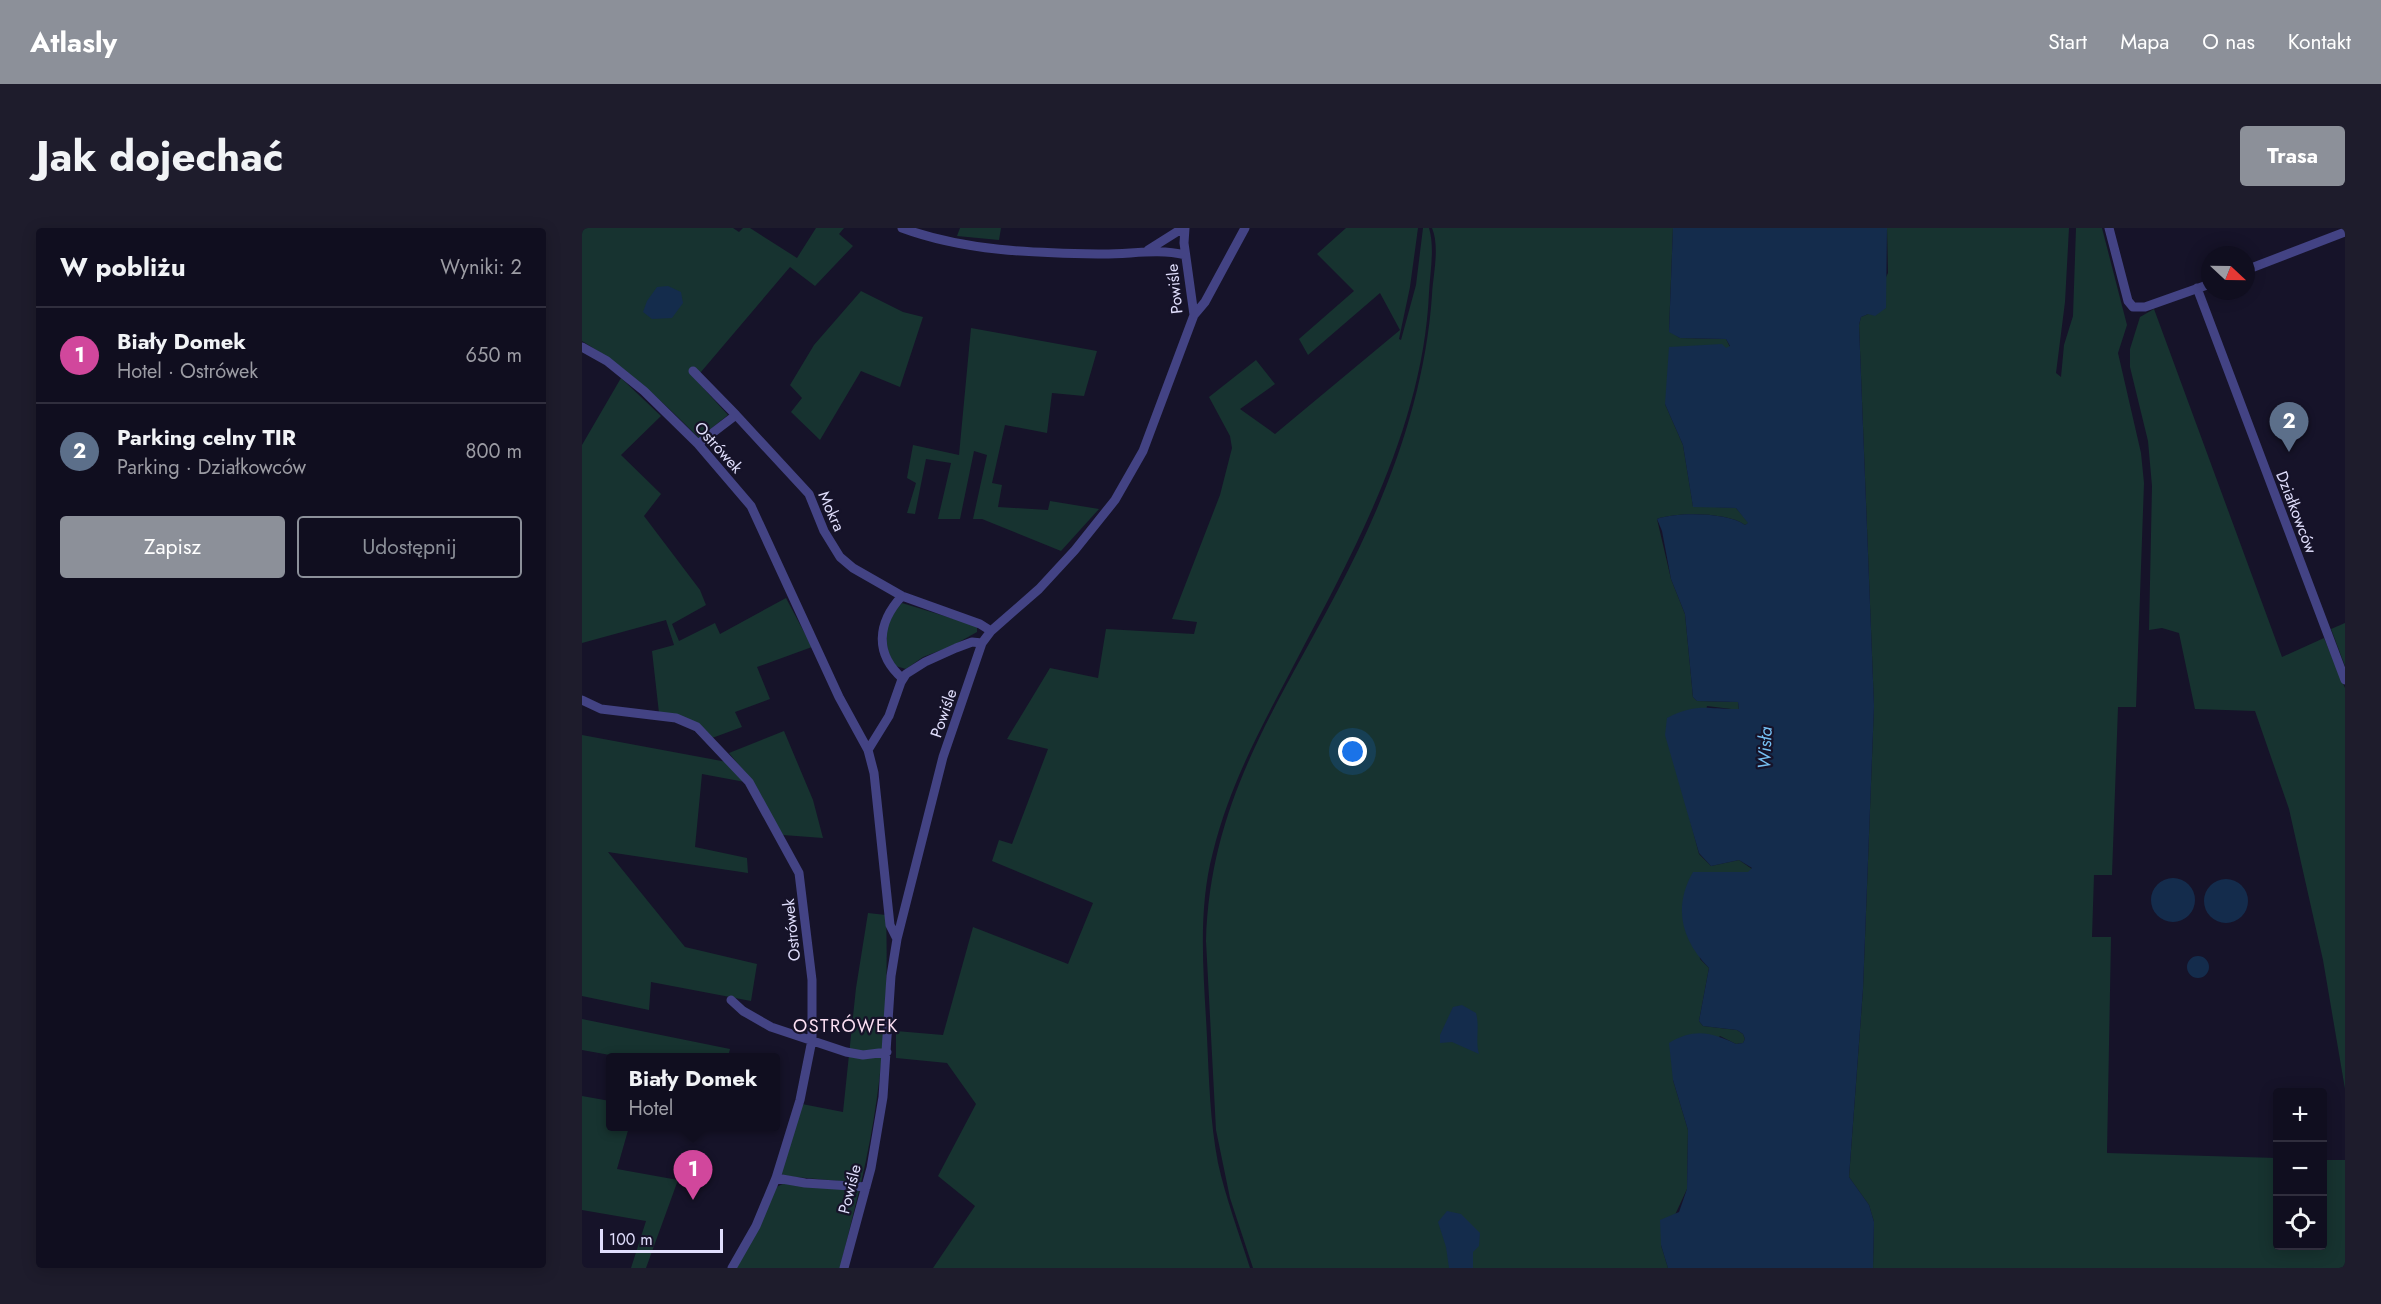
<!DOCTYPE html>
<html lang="pl">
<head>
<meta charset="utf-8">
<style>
	body { margin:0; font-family:Jost,sans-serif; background:#1e1c2c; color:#f1f3f6 }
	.controls { position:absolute; right:18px; bottom:18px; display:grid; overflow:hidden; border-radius:6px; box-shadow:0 3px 15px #0003 }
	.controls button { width:54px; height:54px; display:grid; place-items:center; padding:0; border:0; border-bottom:2px solid #302e3d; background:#100e1f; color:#f1f3f6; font:30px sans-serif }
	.compass { position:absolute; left:1619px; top:18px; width:54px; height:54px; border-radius:50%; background:#100e1f; box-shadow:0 3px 15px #0003; rotate:112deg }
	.scale { position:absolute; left:18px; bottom:15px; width:123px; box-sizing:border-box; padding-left:6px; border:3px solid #e0defc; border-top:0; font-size:16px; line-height:21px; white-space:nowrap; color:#e0defc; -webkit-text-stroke:4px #161329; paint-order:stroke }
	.you { position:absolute; left:771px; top:524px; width:21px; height:21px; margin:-15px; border:4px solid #fff; border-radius:50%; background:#1a73e8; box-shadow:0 0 0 9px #1a73e833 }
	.badge { display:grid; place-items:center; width:39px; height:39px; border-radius:50%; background:#8c9099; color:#fff; font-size:20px; font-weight:700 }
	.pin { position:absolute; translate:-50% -50px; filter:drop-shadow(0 2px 3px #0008) }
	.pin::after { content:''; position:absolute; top:32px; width:21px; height:18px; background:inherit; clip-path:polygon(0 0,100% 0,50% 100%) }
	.popup { position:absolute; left:24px; top:825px; width:174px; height:78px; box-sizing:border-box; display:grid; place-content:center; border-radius:6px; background:#100e1f; filter:drop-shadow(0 2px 4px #0005); font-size:20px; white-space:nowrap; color:#9c9ca4 }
	.popup b { font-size:22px; color:#f1f3f6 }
	.popup::after { content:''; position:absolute; left:50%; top:100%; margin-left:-12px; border:12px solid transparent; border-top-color:#100e1f }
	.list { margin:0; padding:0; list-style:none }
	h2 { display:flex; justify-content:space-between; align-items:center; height:78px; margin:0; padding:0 24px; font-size:26px }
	h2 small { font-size:20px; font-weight:400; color:#9c9ca4 }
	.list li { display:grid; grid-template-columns:39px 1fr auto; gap:18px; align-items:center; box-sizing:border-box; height:96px; padding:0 24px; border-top:2px solid #302e3d }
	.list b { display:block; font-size:22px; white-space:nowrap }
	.list p { margin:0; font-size:20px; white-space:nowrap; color:#9c9ca4 }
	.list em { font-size:20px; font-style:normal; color:#9c9ca4 }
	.actions { display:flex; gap:12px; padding:18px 24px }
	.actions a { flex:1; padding:14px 0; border:2px solid #8c9099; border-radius:6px; text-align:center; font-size:21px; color:#8c9099 }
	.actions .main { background:#8c9099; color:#fff }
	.icon { flex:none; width:33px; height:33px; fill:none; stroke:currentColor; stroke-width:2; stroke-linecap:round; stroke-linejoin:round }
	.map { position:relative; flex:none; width:1763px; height:1040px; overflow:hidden; border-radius:6px }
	header { display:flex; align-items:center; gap:36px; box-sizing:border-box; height:84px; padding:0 30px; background:#8c9099; color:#fff }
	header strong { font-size:28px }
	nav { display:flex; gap:33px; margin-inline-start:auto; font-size:21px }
	.intro { display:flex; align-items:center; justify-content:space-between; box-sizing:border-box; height:144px; padding:0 36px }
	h1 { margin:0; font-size:42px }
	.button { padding:15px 27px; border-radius:6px; background:#8c9099; color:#fff; font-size:21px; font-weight:700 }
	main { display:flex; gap:36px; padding:0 36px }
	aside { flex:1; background:#100e1f; border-radius:6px; box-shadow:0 3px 15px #0003 }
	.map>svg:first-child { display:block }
</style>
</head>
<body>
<header>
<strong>Atlasly</strong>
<nav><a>Start</a><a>Mapa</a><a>O nas</a><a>Kontakt</a></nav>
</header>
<div class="intro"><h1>Jak dojechać</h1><a class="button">Trasa</a></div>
<main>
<aside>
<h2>W pobliżu<small>Wyniki: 2</small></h2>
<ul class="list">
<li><span class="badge" style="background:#d1479c">1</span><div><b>Biały Domek</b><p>Hotel · Ostrówek</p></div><em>650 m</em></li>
<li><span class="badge" style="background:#5c6f8a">2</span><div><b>Parking celny TIR</b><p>Parking · Działkowców</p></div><em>800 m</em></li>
</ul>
<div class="actions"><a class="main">Zapisz</a><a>Udostępnij</a></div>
</aside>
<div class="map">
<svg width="1763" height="1040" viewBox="0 0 1763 1040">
	<rect width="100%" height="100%" fill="#161329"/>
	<path fill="#173330" d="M0,0h151l6,4 4,-4h7l47,30 19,-30h28l-5,6 14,12 -38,40 -25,-19 -95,112 33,36 -29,23c-38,-38 -71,-69 -117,-97z
		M378,0h41l-2,12 -42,-4z
		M764,0h72l-8,59 -11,52 2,1 15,-55 7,-57h6c6,20 1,44 0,65 -6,133 -73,254 -133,368 -33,63 -66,122 -83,191 -16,60 -9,124 -6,185 2,42 3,85 11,126 8,36 21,70 32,105h-317l42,-62 -37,-30 38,-72 -29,-41 -51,-5v-27l47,4 30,-108 95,37 25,-61 -101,-42 7,-21 13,4 36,-95 -41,-10 43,-71 48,10 8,-49 88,5 3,-12 -25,-3 48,-124 12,-47 -2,-12 -21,-39 47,-37 19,24 -35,25 35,25 125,-104 -20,-37 -72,62 -9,-16 55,-48 -37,-37z
		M850,0h241l-4,103 11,7 46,1 4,8 -65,57 18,41 10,61 43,2 13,15 -4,2c-18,-13 -68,-13 -88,-6l14,60 14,35 8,83 4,4 41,1 1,8 -32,-4 -19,106 11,42 12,12 28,-6 13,9 -3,3h-56l7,87 9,9 -10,53 4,5 34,4 6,4 2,5 -2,4 -7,1 -16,-8 -47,44 15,50 -1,59 -26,56 7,23h-415l-23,-70 -14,-68 -10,-189c4,-141 71,-234 133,-353 48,-91 86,-190 93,-293 1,-20 8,-48 0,-67z
		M1305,0h182l-4,74 -9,71 5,4 3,-32 9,-29 3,-88h26l25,97 -9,28 23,100 3,30 -8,224h-18l-6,168h-18l-2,62h19l-4,216 170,5 1,88h44l1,-86h22v108h-472l1,-46 -5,-17 -20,-28 14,-188 11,-283 -15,-381 2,-8 7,-3 20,-41z
		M279,63l42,21 20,5 -23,70 -39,-16 -41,69 -29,-28 11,-14 -12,-13 24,-40z
		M1572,81l128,348 42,-19 21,50v401l-22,-129 -34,-151 -34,-98 -60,-2 -16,-76 -17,-5 -13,2 3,-144 -4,-45 -18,-74v-18l10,-32z
		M389,100l126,23 -13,45 -32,-3 -5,40 -42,-8 -13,58 10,2 -4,22 50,3 2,-9 49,8 -38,42 -79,-32h-9l14,-64 -13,-4 -14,68h-22l13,-56 -25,-4 -11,55 -8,-1 9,-30 -9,-5 6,-33 46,10z
		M39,150l40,38 -40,39 40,39 -17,22 56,74 6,15 -34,19 7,17 36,-18 5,11 66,-36 26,49 -55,20 13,32 -35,13 7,15 -30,11c-18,-20 -26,-22 -53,-25l-7,-62 22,-6 -8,-25 -84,23v-198z
		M320,375l75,23v6l-25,14 -29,11 -17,12 -14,-4c-8,-24 -9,-43 10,-62z
		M1763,395v43l-14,-37z
		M202,503l29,69 10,38 -40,-3 -36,-60 -18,-22z
		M0,507l145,27 18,20 -43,-8 -7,73 52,11 1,15 -140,-21 77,95 72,17 -6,37 -100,-19 -2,28 -67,-14z
		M286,685l18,2c3,90 -4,179 -25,268l-77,-7 -4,-4 22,-68 41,8 13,-124z
		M0,791l148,30 -2,8h-107l-39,-7z
		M0,868l28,5v25l19,1 -12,42 61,11 -32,88h-15l15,-47 -64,-11z
		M203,955l74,8 -19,77h-106l40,-80z"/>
	<path fill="#142c4c" d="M1091,0h214l-1,80 -11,8 -7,-2 -7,3 -2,8 15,381 -11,283 -14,188 20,28 5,17 -1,46h-205l-7,-23 -1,-25 19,-8 8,-23 1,-59 -15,-50 -4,-37c25,-15 42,-11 67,1l7,-1 2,-4 -2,-5 -6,-4 -34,-4 -4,-5 10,-53c-28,-28 -36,-61 -16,-96h55l4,-4 -13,-8 -28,6 -12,-13 -34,-118 2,-17c32,-16 41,-8 72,-9l-1,-7 -41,-1 -4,-4 -8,-83 -14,-35 -9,-48 -5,-12c19,-7 70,-7 88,6l3,-2 -12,-15 -43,-1 -10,-62 -18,-41 4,-57 53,-3 4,4 4,-2 -4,-7 -46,-1 -11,-6z
		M86,58l13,6 2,11 -11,15 -20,1 -9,-7 4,-11 10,-14z
		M1569 672a22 22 0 1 1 44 0a22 22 0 1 1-44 0Z
		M1622 673a22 22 0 1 1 44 0a22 22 0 1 1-44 0Z
		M1605 739a11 11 0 1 1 22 0a11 11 0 1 1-22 0Z
		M880,777l14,8c4,15 -1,27 3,41l-27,-12 -12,1v-8l13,-28z
		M865,983l14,3 19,19 -1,13 -6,6v16h-24l-3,-21 -8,-25z"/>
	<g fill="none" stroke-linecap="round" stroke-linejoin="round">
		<path stroke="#434384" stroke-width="9" d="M320,0c62,23 131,25 196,26 30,1 58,-6 87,1
			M1527,0l19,73 5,6h12l65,-23
			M566,22l35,-22
			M1664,42l99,-38
			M1615,60l148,392
			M612,87l11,-13 40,-74
			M0,119l25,14 37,30 54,53 53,62 88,191 29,53 6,23 16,152 7,14
			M111,143l43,44
			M116,216l38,-29 73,79 15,37 16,26 13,11 49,28 78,28 11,7
			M320,368c-25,27 -28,58 1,83
			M0,472l19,9 75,9 21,9 52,55 50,91 13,107v60l-12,60 -24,78 -20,48 -24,42
			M286,522l21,-34 12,-34 5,-8 19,-12 31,-14 16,-6 10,1
			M149,772l12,11 28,16 75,25 17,3 24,-3
			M194,950l29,5 61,4
			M262,1040l27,-100 12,-71 8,-121 6,-37 46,-182 39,-114 9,-12 48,-42 36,-39 40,-50 28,-49 51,-136 -10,-72 1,-15"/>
	</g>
	<g text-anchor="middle" stroke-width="4.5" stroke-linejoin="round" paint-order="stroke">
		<g font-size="16" fill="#e0defc" stroke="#161329">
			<text transform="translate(592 61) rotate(-96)" y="6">Powiśle</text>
			<text transform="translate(137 219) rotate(48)" y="6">Ostrówek</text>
			<text transform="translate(250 283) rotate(66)" y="6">Mokra</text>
			<text transform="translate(1715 284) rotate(69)" y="6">Działkowców</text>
			<text transform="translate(361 485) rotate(-71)" y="6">Powiśle</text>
			<text transform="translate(209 702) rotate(-96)" y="6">Ostrówek</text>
			<text transform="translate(267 961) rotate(-76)" y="6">Powiśle</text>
		</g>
		<g font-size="18" font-style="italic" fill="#76bff2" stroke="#161329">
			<text transform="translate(1183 520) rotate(-88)" y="6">Wisła</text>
		</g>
		<g font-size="18" letter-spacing="1.5" fill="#fce0f3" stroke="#161329">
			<text x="264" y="804">OSTRÓWEK</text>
		</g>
	</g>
</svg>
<div class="controls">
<button>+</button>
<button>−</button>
<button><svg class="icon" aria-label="locate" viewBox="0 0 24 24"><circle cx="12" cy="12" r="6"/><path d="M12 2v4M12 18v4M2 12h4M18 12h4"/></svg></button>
</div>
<svg class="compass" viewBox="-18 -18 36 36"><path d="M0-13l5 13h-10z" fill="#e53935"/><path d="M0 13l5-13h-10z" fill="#9c9ca4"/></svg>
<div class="scale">100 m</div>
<div class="you"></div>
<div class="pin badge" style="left:111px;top:972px;background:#d1479c">1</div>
<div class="popup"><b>Biały Domek</b>Hotel</div>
<div class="pin badge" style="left:1707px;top:224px;background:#5c6f8a">2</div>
</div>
</main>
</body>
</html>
